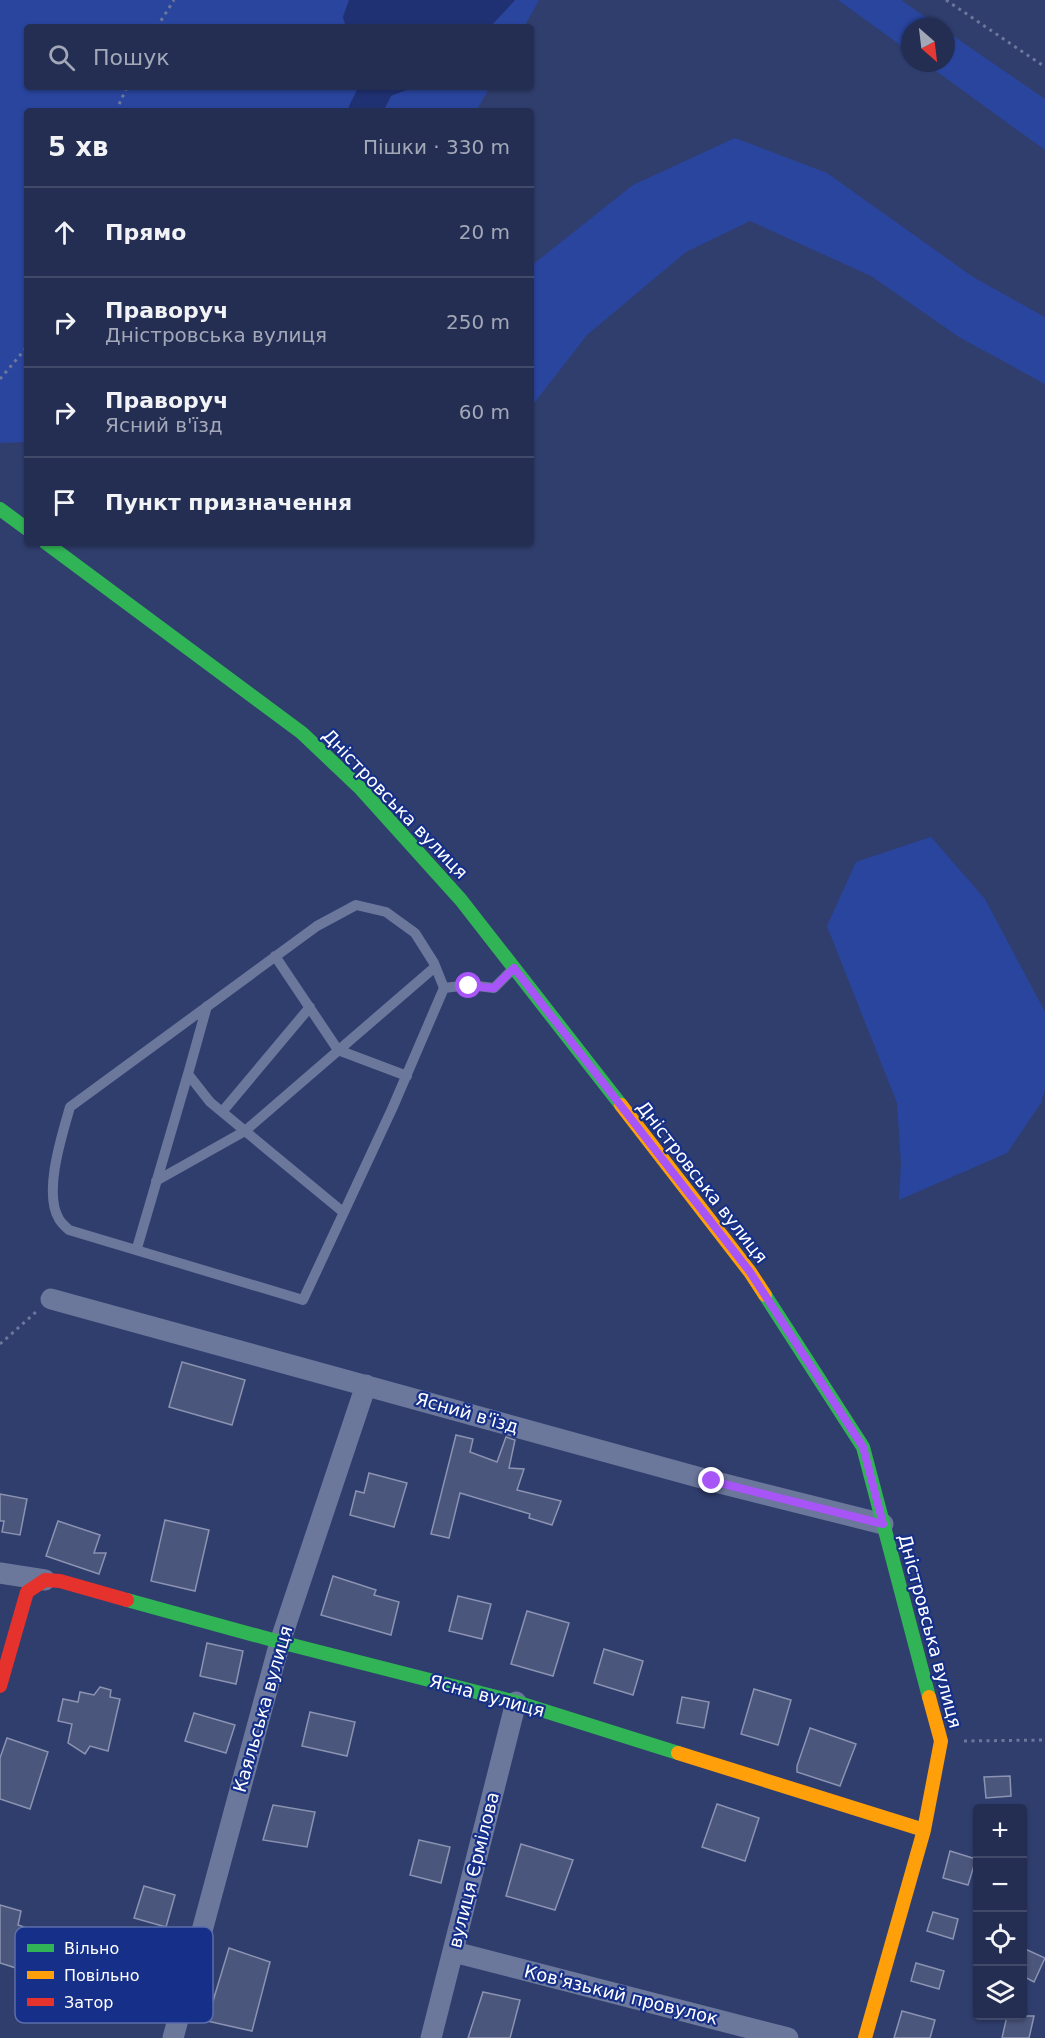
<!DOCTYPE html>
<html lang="uk">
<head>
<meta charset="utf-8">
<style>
	body { margin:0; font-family:"DejaVu Sans",sans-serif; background:#2c3659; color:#f1f3f6 }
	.controls { position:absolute; right:18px; bottom:18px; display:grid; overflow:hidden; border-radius:6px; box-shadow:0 2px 4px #0004 }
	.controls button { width:54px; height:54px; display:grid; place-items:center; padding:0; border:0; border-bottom:2px solid #414a69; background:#242e52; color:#f1f3f6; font:30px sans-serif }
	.compass { position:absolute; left:901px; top:18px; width:54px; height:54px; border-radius:50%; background:#242e52; box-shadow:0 2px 4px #0004; rotate:152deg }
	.stop { position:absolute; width:18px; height:18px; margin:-14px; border:4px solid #a855f7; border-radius:50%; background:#fff }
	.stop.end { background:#a855f7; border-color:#fff; box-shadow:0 2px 6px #0008 }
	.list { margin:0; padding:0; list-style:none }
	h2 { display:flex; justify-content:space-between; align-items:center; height:78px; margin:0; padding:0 24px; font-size:26px }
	h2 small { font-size:20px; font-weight:400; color:#a3a8b8 }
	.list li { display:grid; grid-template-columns:39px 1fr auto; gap:18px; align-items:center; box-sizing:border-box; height:90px; padding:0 24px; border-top:2px solid #414a69 }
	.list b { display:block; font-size:22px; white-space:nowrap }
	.list p { margin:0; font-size:20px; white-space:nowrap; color:#a3a8b8 }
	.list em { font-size:20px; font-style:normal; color:#a3a8b8 }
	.icon { flex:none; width:33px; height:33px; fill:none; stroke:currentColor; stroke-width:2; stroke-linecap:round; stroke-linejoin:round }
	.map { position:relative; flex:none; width:1045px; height:2038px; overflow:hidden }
	.search { position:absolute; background:#242e52; box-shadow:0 2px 4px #0004; left:24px; top:24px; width:510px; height:66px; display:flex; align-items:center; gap:15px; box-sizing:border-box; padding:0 21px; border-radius:6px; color:#a3a8b8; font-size:22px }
	.panel { position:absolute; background:#242e52; box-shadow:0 2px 4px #0004; left:24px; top:108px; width:510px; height:438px; border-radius:6px }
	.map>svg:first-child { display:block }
</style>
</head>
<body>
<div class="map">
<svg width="1045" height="2038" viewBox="0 0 1045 2038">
	<rect width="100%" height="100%" fill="#303e6e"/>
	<path fill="#2a459e" d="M0,0h349l-6,17 3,10h-319v60h338l5,17 44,-17h76l-14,24h-449v331l-27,1z
		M515,0h24l-15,27h-34z
		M838,0h63l39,27h-30v25z
		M946,31l99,68v51l-120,-87h21z
		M735,138l92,35 146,104 72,40v67l-86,-47 -88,-61 -121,-55 -64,31 -99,83 -56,72v-141l102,-81z
		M931,837l54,62 60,113v77l-4,14 -34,50 -108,47 2,-36 -4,-61 -70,-177 29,-64z"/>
	<path fill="#203173" d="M349,0h166l-25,27h-144l-3,-10z
		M365,87h49l-44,17z"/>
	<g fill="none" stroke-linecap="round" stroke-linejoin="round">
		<path stroke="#203173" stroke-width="33" d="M365,111l12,-24"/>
	</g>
	<path fill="#4b567d" stroke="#8b93b1" stroke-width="1.5" d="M182,1362l63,18 -13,45 -63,-18z
		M456,1435l17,4 -3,13 27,10 9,-25 9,3 -6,28 15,1 -7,21 44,11 -9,24 -23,-7 1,-4 -70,-21 -11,45 -18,-4z
		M369,1473l38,10 -13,44 -44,-12 6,-24 8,2z
		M0,1494l27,5 -7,36 -18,-3 2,-11h-4z
		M165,1520l44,10 -14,61 -44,-10z
		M58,1521l42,14 -6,18h12l-7,21 -53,-18z
		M333,1576l43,14 -2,5 25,7 -8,33 -70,-20z
		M458,1596l33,8 -9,35 -33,-8z
		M527,1611l42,12 -16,53 -42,-12z
		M207,1643l36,8 -7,33 -36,-8z
		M604,1649l39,12 -10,34 -39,-12z
		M100,1687l11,3 -1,7 10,2 -12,52 -18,-5 -5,8 -17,-11 4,-19 -14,-3 5,-22 15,3 2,-10 14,3z
		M754,1689l37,11 -13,45 -37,-11z
		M682,1697l27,5 -5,26 -27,-5z
		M310,1712l45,10 -8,34 -45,-10z
		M194,1713l41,12 -9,28 -41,-12z
		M810,1728l46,16 -16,42 -43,-14v-6z
		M7,1738l41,14 -18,57 -30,-10v-41z
		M1010,1776l1,20 -25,2 -2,-21z
		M717,1804l42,14 -14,43 -43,-14z
		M273,1805l42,7 -8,35 -44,-7z
		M419,1840l31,7 -9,36 -31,-8z
		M521,1844l52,16 -18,50 -49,-14z
		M950,1851l26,8 -8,26 -25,-7z
		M144,1886l31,9 -9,32 -32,-9z
		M0,1905l21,6 -3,14 12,4 -14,39 -16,-5z
		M933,1912l25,7 -5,20 -26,-8z
		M229,1948l41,14 -18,69 -45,-10z
		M1023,1948l22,10 -11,24 -11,-6z
		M916,1963l28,8 -5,18 -28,-8z
		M483,1992l37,8 -10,38h-42z
		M902,2011l33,9 -5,18h-36z
		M1007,2016h27l-5,22h-27z"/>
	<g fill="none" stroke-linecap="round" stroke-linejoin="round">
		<path stroke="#6c779c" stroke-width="3" stroke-dasharray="3 4.5" stroke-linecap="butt" d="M946,0l99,67
			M157,27l17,-27
			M116,111l11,-24
			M0,379l27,-32
			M0,1344l37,-33
			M964,1741l81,-1"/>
		<path stroke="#6c779c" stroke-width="10" d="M356,905l30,7 29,21 19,30 10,25 -52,121 -89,191 -234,-70c-3,-3 -8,-7 -10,-11 -16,-26 3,-84 11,-112l247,-181z
			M275,956l63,94 69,26
			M444,988l25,-3 25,3 19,-19
			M207,1006l-19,68 22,28 133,110
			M222,1112l88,-105
			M156,1181l89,-50 190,-164
			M137,1248l51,-174"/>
		<path stroke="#6c779c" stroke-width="21" d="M51,1299l661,182 171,43
			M0,1573l45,7
			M454,1952l334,86
			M173,2038l107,-396 86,-257
			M431,2038l85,-336"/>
		<path stroke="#30b455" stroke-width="14" d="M0,509l27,20
			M46,543l256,190 59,56 100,111 160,205
			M765,1295l98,152 66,250
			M127,1600l153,42 236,60 162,51"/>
		<path stroke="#ff9f0a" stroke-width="14" d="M621,1105l129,167 15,23
			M678,1753l246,77
			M865,2038l59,-208 17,-89 -12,-44"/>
		<path stroke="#e5322d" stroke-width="14" d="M0,1686l27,-94 18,-12 15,1 67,19"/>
	</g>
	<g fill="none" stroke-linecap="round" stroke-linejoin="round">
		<path stroke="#a855f7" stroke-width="8" d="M469,986l25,2 20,-20 236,304 113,175 20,77 -171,-43"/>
	</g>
	<g text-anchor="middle" stroke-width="4.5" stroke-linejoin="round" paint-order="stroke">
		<g font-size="18" fill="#fff" stroke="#162f88">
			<text transform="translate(395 804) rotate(46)" y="6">Дністровська вулиця</text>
			<text transform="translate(702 1182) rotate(52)" y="6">Дністровська вулиця</text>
			<text transform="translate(467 1413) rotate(16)" y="6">Ясний в'їзд</text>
			<text transform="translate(930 1631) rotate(75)" y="6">Дністровська вулиця</text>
			<text transform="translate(487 1696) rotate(15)" y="6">Ясна вулиця</text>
			<text transform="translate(263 1709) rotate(-74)" y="6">Каяльська вулиця</text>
			<text transform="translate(474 1870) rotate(-76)" y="6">вулиця Єрмілова</text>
			<text transform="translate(621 1995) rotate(14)" y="6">Ков'язький провулок</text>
		</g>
	</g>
	<rect x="15" y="1927" width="198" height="96" rx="9" fill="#162f88" stroke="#5c6dac" stroke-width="1.5"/>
	<rect x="27" y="1944" width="27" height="8" fill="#30b455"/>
	<rect x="27" y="1971" width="27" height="8" fill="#ff9f0a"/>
	<rect x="27" y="1998" width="27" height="8" fill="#e5322d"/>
	<g font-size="16" fill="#fff">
		<text x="64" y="1954">Вільно</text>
		<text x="64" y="1981">Повільно</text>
		<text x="64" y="2008">Затор</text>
	</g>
</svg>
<div class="controls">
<button>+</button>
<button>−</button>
<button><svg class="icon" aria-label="locate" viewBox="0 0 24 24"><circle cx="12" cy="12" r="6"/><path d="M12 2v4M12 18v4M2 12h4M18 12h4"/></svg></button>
<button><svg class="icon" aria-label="layers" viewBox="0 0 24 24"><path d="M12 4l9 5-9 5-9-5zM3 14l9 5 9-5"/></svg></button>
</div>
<svg class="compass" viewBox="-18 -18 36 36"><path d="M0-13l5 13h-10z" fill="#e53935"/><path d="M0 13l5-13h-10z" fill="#a3a8b8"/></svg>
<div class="stop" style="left:469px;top:986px"></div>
<div class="stop end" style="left:712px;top:1481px"></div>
<div class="search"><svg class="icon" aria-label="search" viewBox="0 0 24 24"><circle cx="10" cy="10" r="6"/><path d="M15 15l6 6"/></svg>Пошук</div>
<section class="panel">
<h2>5 хв<small>Пішки · 330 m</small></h2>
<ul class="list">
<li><svg class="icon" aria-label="ahead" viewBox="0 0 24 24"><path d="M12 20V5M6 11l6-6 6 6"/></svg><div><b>Прямо</b></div><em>20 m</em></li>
<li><svg class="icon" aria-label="right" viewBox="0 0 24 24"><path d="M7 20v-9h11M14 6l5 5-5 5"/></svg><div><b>Праворуч</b><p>Дністровська вулиця</p></div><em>250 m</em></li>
<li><svg class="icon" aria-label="right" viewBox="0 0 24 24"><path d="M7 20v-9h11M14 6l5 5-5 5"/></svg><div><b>Праворуч</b><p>Ясний в'їзд</p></div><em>60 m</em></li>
<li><svg class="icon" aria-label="arrive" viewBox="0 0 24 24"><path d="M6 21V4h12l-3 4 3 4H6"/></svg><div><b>Пункт призначення</b></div></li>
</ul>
</section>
</div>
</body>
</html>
